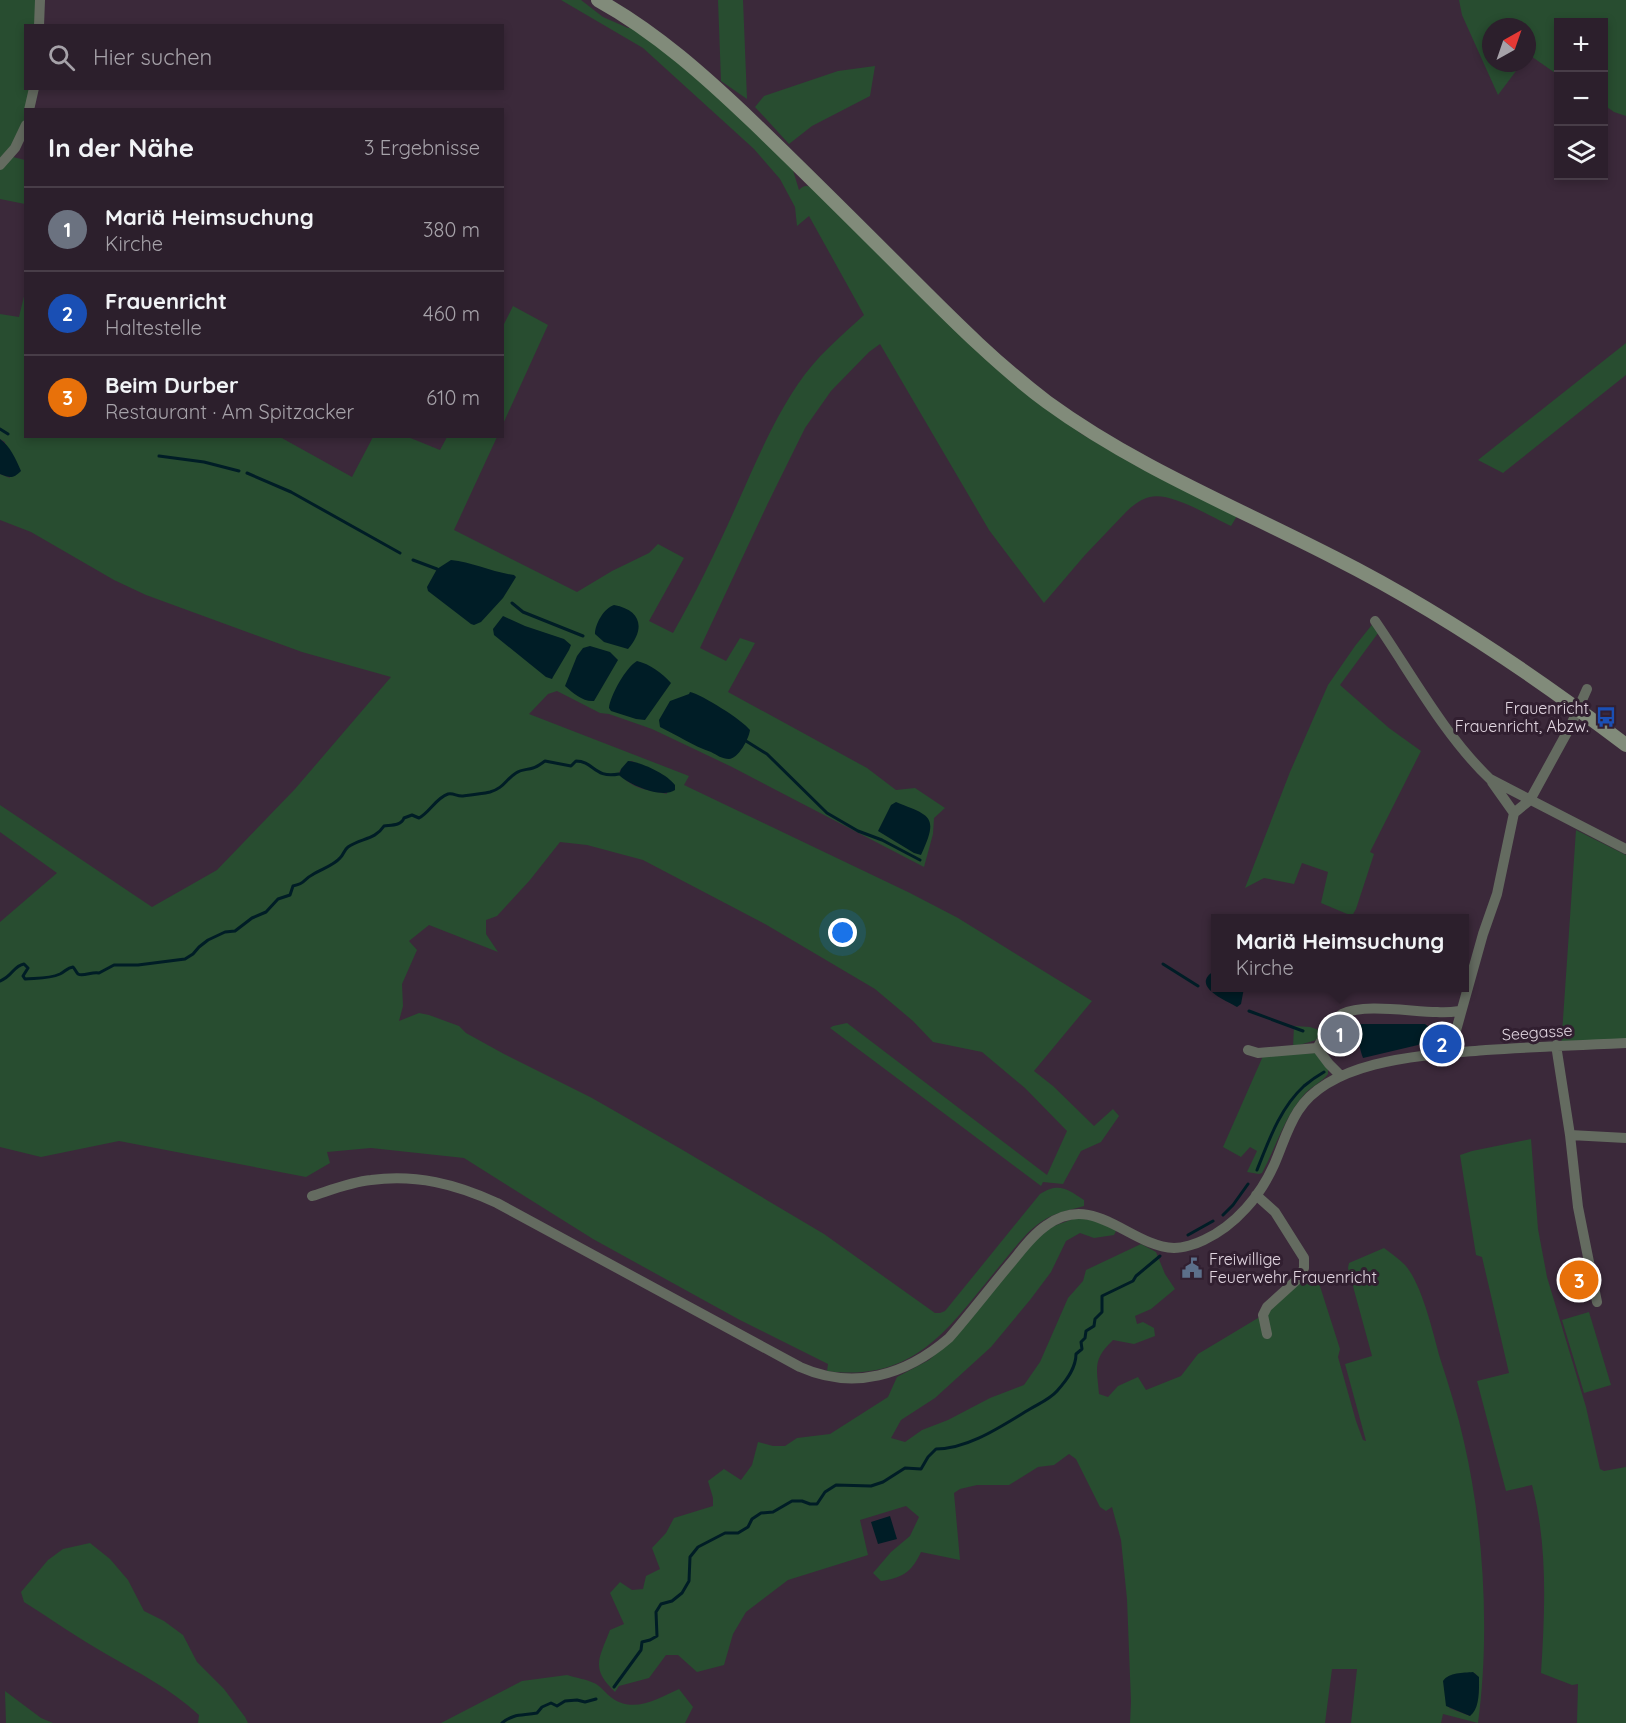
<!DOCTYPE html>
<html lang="de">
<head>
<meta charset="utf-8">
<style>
	body { margin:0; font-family:Quicksand,sans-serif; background:#382c38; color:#f1f3f6 }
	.controls { position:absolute; right:18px; top:18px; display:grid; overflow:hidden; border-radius:0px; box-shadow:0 3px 9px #0003 }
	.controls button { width:54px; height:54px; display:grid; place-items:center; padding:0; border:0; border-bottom:2px solid #483d48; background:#2c1f2c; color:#f1f3f6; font:30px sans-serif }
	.compass { position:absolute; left:1482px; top:18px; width:54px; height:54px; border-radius:50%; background:#2c1f2c; box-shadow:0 3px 9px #0003; rotate:40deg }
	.you { position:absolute; left:843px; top:933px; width:21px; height:21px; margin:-15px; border:4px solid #fff; border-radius:50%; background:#1a73e8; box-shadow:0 0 0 9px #1a73e833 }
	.badge { display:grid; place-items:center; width:39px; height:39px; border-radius:50%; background:#bca0f2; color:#fff; font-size:20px; font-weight:700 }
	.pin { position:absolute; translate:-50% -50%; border:3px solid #fff; box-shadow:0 2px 6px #0006 }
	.popup { position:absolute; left:1211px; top:914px; width:258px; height:78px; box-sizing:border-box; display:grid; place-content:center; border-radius:0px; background:#2c1f2c; filter:drop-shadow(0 2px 4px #0005); font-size:20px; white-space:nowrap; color:#a6a2a9 }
	.popup b { font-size:22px; color:#f1f3f6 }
	.popup::after { content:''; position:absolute; left:50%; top:100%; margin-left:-12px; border:12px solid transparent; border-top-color:#2c1f2c }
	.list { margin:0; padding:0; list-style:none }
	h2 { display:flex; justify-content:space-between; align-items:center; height:78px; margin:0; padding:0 24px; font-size:26px }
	h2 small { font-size:20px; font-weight:400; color:#a6a2a9 }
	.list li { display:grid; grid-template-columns:39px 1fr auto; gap:18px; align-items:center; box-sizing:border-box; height:84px; padding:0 24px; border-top:2px solid #483d48 }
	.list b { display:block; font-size:22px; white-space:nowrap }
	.list p { margin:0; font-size:20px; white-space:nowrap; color:#a6a2a9 }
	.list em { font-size:20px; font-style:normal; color:#a6a2a9 }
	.icon { flex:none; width:33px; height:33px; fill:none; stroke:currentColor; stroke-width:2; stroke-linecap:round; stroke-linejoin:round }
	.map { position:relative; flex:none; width:1626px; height:1723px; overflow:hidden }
	.search { position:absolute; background:#2c1f2c; box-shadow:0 3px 9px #0003; left:24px; top:24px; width:480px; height:66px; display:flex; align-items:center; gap:15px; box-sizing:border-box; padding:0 21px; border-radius:0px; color:#a6a2a9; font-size:22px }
	.panel { position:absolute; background:#2c1f2c; box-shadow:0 3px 9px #0003; left:24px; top:108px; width:480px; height:330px; border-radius:0px }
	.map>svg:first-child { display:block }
</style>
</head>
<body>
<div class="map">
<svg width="1626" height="1723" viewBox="0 0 1626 1723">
	<rect width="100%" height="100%" fill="#3b293a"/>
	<path fill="#284d30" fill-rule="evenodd" d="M0,0h40l-1,25 -13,1v62l8,1 -8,21 -1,15 -16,31 16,4v44l-25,-5z
		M561,0h20l22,17 25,11h3l21,14 66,53 74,72 7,23c4,-4 6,-5 12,-3l269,246 60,35 97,48 -6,10c-20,-9 -59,-34 -81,-29 -9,2 -17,8 -24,15l-41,43 -41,48 -55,-73 -109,-186 -11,8 -38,39 -26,37 -37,75 -68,145 26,13 14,-23 15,5 -27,49 139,76 29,22 19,-2 30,20 -11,10 -1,16 -9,33 -192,-100 -80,-38 -43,-15 -9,-1 -43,-22 -9,3 -19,20 160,62 -5,9 226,108 48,25 134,83 -58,70 19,15 41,40 19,-17 6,7 -18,26 -20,9 -18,33 -20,-2 -2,4 -211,-158 3,-2 14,-3 200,152 20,-44 -42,-43 -43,-36 -49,-10 -20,-21 -38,-32 -110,-65 -122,-64 -56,-15 -27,-3 -30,38 -33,36 -11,4v14l12,18 -69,-27 -20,16 8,9 -15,34 1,22 -4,15 20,-8 10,2 19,7 11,4 7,7 38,21 88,44 89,51 143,85 111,79h5l5,-2 95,-117c19,-12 27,-5 44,6v6c-14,4 -31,7 -43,16 -15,10 -26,26 -38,40 -52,62 -85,121 -176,109l1,-7 -90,-45 -145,-80 -129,-81 -93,-10 -44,4 3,11 -24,14 -187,-36 -78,16 -41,-10v-225l57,-49 -57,-41v-27l152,102 65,-37 78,-81 96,-112 -89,-25 -156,-57 -32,-15 -83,-48 -31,-12v-46l10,4 -5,-36 -5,-3v-125l19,3 6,-25 1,144 254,1 72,40 21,-40h35l32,13 7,-13h50l-43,93 123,62 35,-21 37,-18 9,-9 26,14 -35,63 24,12c24,-42 45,-86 65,-131 18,-40 35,-81 60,-118 18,-27 42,-47 66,-69l-55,-99 -12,10 -2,-19 -15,-28 -26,-30 -111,-101zM632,761l31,14 4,19c-18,-4 -38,-5 -48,-22l9,-10z
		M718,0h25l4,99 -26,-18z
		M1459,0h167v116l-12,-4 -10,-7v-83h-46v53l-30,-21 -1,1v-28h-36v36h31l-24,32 -36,-80z
		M875,66l-5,30 -58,30 -23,18 -34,-37 9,-11 74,-25z
		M513,306l35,19 -45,99v-98z
		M1626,343v32l-123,98 -25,-13z
		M1375,621l6,8 -41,56 49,43 32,23 -51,101 4,2 -18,55 -4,7 -31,-13 7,-31 -26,-9 -8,21 -30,-6 -19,10 45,-116 38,-87 27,-39z
		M1576,830l50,25v184l-65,9z
		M1294,1026l16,1 12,4 -6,9 -23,7z
		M1316,1053l12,16v5c-7,9 -18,13 -25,22 -19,22 -27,51 -41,77l-3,1 -12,-2 10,-21 -7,-4 -9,10 -18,-10 40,-91z
		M1531,1139l7,90 9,48 39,130 14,62 4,2 22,-4v256h-49l1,-39 -6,1 -31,-12c4,-63 7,-127 -9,-188l-26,6 -29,-110 32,-8 -27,-116 -6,-2 -16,-100 12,-4z
		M1076,1218l23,3 17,10 -2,4 -20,3 -14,-5 -14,8 -15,31 -21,28 -39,47 -56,51 -34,22 -10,18 14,4 17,-12 26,-10 42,-22 34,-13 16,-23 28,-64 15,-17 3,-11 55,-26 15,8 9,22 10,15 -24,20 -16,7 2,8 6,-2 11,6 1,8 -21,8 -21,-4c-21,20 -16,28 -14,54l9,3 10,-11 20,-9 8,13 35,-14 17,-22 65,-39 37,-38 4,8 14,-5 22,69 -2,8 18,64 7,19 3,1 -21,-77 27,-8 -24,-88 1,-5 35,-15c7,5 15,11 21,17 17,19 28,68 35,93 9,28 18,56 24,84 20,86 26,194 14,281l-35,-9 -2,9h-90l6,-54h-25l-7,54h-195l1,-21 -4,-103 -6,-59 -9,-33 -6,4 -6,-4 -24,-48 -7,-5 -15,11 -16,2 -29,18h-32l-17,4 -6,4 6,67 -39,-8c-9,20 -19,26 -40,29l-8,-8 18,-21 19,-16 9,-19 -13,-11 -46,14 8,35 -80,25 -42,32 -13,22 -9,31 -27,7 -19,-17h-12l-17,23 -30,8 -4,6c-25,-24 -16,-33 -5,-62l14,-6 -14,-31 10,-11 12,8 11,-1 3,-13 14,-7 -8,-21 14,-15 8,-15 39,-12v-8l-5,-17 16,-12 17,11 11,-15 6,-23 15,4h12l12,-8 33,-4 58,-37 9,-20 32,-17 32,-30 72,-87 18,-16zM1475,1673c7,9 3,35 -5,43l-21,-8z
		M1589,1312l22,73 -27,8 -22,-73z
		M90,1543l20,16 18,21 16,31 20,10 19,14 14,27 27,27 21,28 3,6h-50l1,-8c-28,-26 -60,-42 -93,-61 -28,-16 -55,-35 -82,-52l-3,-10 27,-32 15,-11z
		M567,1675c9,3 19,4 27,8 7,3 12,11 18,15 22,16 47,0 67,-9l14,18 -8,16h-244l81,-42z
		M5,1691l36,27 12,5h-47z"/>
	<path fill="#001d26" d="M0,439c10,7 16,20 21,32 -8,8 -11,7 -21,3z
		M451,560c21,2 41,12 63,15l2,2 -13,21 -22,24 -7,3 -3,-1 -43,-33 -1,-4 10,-18z
		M614,605c27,5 32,23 14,44l-24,-7 -9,-8c0,-10 9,-26 19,-29z
		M503,616l22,10 39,13 7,6 -2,5 -16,27 -1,2 -6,-2 -52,-42 -1,-6z
		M590,646l20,6 8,8 -24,41c-11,1 -21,-8 -29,-15l12,-30 6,-8z
		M637,661c13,3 25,12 34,22l-26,37 -9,-1 -25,-8 -2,-3c1,-12 17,-41 28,-47z
		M690,692c13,3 52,28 60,38 -1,9 -12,29 -21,29 -7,0 -12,-4 -18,-7 -18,-6 -34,-17 -51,-25l-1,-7 11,-19 19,-7z
		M628,761c13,1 39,13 47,24v5c-13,9 -46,-5 -56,-15l2,-6z
		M896,802c35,14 43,14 25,53l-7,-2 -36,-22 13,-26z
		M1214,971h1l1,17h28l-3,16 -4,3c-12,-7 -47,-21 -23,-36z
		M1360,1024h65l4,3 1,9 -12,9 -55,13c-4,-11 -5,-21 -6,-32z
		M890,1516l7,23 -19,5 -7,-22z
		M1473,1672l6,5c0,12 1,32 -9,39l-24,-10 -3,-25c6,-9 20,-8 30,-9z"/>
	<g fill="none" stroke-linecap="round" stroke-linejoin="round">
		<path stroke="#001d26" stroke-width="3" d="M0,429l8,5
			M159,456l45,6 35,9
			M247,473l44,19 109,61
			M413,560l24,9
			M512,603l11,9 60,24
			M746,741l21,13 60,59 31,18 24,9 38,20
			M1163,964l35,22
			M0,981c13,-5 13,-15 24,-17l4,4 -5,8 2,3c12,-1 24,0 35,-5 6,-3 7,-6 13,-7 2,2 3,5 5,7 5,3 15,-3 21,-1l15,-8h24l47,-6 8,-5 6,-7 9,-7 17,-8 10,-1 17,-13 14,-6 12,-13 12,-4 3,-9c14,-3 9,-6 19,-11 9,-6 21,-9 28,-17 4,-4 4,-8 8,-11 13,-9 27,-7 36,-21 7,-1 17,0 20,-8l8,-3 7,3c11,-6 17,-20 29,-24 6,-1 8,2 14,2 9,-1 19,-2 28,-4 14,-4 15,-12 26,-19 6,-4 11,-3 17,-5 4,-1 9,-5 12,-7l26,5 5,-5c18,0 18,18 43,13
			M1249,1011l54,20
			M1257,1170c12,-30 23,-62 47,-84 6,-5 13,-10 20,-14
			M1223,1215l10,-10 15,-21
			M1188,1235l25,-14
			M614,1687l27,-37 1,-8 8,-2 7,-4 -1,-24 5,-8 11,-3 10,-8 7,-12 1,-24 8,-10 27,-14h13l10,-6 4,-8 9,-6 12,-1 19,-11h10l8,3h7l8,-12 11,-7 35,1 12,-4 22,-14 16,1 7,-12 8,-8c33,0 67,-24 94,-40 10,-6 20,-10 27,-18 10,-11 19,-23 19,-37l6,-5 -1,-7 4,-4 1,-7 8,-5 1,-7 7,-7v-16l31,-15 3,-5 24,-20
			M502,1723c12,-10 21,-7 35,-10l5,-6 9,-4 6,3 8,-5 12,-1 8,2 11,-3"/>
		<path stroke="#646b60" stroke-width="10" d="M39,26l1,-26
			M29,110l5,-22
			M0,165l15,-17 11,-23
			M1375,621c36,52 69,114 115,158l136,70
			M1492,782l22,31
			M1514,813l16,-13 40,-73 17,-38
			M1556,1045l14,90 8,72 19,95
			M1248,1050l10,3 59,-5
			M1450,1052l33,-118 14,-40 17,-81
			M1341,1076l-12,-12 -12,-16c7,-11 13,-27 25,-34 22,-11 70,-2 95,-2 8,1 16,0 23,-1
			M1570,1135l56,3
			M1256,1195l19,17 29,46v10l-4,9 -33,30 -4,8 4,19
			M312,1196c19,-6 39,-14 59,-16 45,-6 85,4 126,23l303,164c54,24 106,8 149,-29 21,-24 40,-49 61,-74 11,-13 22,-29 37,-39 47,-34 82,21 127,23 9,0 22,-4 30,-8 32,-15 56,-44 70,-75 8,-18 13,-37 24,-54 34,-53 131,-56 188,-61 46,-3 93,-5 140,-7"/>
		<path stroke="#818b7a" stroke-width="14" d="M598,0c58,32 108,77 156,123 54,52 107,105 160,158 42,42 85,85 133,121 89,65 191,106 288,156 103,52 199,117 291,187"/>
	</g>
	<defs>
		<g id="bus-bare" transform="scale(1.62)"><path d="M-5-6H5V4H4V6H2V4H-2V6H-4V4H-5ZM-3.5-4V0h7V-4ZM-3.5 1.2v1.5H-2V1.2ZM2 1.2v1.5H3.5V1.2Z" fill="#1a4fb4" stroke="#311f30" stroke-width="2.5" paint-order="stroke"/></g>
		<g id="civic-bare" transform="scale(1.62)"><path d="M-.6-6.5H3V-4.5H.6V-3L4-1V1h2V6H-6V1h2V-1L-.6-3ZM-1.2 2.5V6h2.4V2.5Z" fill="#5c6f8a" stroke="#311f30" stroke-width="2.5" paint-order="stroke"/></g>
	</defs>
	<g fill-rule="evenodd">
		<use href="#bus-bare" x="1606" y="717"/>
		<use href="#civic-bare" x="1192" y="1268"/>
	</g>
	<g text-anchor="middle" stroke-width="6" stroke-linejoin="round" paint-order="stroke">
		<g font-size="16" fill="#e1d5e0" stroke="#311f30" text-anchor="end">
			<text x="1589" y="714">Frauenricht<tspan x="1589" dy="18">Frauenricht, Abzw.</tspan></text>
			<text x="1209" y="1265" text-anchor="start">Freiwillige<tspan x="1209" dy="18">Feuerwehr Frauenricht</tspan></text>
		</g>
		<g font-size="16" fill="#e1d5e0" stroke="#311f30">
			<text transform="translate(1537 1032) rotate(-4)" y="6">Seegasse</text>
		</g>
	</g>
</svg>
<div class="controls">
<button>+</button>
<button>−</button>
<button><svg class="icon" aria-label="layers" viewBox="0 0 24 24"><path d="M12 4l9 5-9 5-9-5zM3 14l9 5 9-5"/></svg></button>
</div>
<svg class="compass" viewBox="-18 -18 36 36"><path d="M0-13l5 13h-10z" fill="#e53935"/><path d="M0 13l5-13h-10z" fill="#a6a2a9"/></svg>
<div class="you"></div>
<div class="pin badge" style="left:1340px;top:1034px;background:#6b7280">1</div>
<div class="popup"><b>Mariä Heimsuchung</b>Kirche</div>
<div class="pin badge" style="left:1442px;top:1044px;background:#1a4fb4">2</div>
<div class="pin badge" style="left:1579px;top:1280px;background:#e8710a">3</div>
<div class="search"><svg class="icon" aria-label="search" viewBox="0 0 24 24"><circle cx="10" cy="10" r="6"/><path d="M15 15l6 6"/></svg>Hier suchen</div>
<section class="panel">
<h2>In der Nähe<small>3 Ergebnisse</small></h2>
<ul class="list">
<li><span class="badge" style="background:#6b7280">1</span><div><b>Mariä Heimsuchung</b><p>Kirche</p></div><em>380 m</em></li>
<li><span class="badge" style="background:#1a4fb4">2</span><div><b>Frauenricht</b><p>Haltestelle</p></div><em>460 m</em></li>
<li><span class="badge" style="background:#e8710a">3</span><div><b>Beim Durber</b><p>Restaurant · Am Spitzacker</p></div><em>610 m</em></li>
</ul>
</section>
</div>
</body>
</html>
